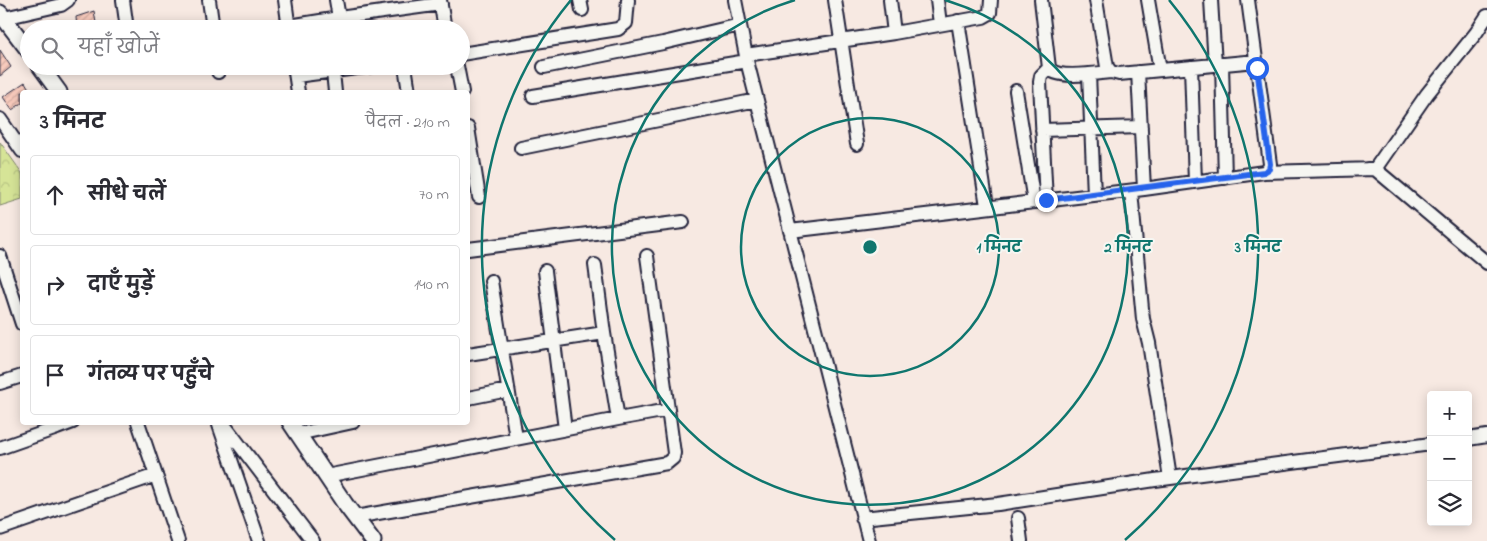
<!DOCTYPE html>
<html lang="hi">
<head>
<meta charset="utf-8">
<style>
	body { margin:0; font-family:"Indie Flower","Playpen Sans Deva",sans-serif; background:#f7f7f7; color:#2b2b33 }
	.controls { position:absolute; right:15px; bottom:15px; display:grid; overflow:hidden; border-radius:5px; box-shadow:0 2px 12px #0003 }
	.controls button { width:45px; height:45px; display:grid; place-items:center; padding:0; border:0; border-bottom:1px solid #e1e1e2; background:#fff; color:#2b2b33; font:25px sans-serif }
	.stop { position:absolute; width:15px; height:15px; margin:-11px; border:4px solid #2563eb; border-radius:50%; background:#fff }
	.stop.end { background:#2563eb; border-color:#fff; box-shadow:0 1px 5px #0008 }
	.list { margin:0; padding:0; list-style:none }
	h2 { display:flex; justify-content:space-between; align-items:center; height:65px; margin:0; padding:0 20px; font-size:21px }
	h2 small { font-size:16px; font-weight:400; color:#7c7c81 }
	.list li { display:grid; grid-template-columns:32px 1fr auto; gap:15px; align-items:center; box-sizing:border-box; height:80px; margin:0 10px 10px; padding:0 10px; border:1px solid #e1e1e2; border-radius:5px }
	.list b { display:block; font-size:19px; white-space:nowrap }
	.list em { font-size:16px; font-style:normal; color:#7c7c81 }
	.icon { flex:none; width:28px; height:28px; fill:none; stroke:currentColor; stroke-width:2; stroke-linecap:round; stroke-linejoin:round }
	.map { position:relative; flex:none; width:1487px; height:541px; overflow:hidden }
	.search { position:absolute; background:#fff; box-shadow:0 2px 12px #0003; left:20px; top:20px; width:450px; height:55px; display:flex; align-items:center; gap:12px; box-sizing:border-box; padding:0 18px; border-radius:28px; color:#7c7c81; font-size:19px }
	.panel { position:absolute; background:#fff; box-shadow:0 2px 12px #0003; left:20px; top:90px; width:450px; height:335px; border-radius:5px }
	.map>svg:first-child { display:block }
</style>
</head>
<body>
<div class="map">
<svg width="1487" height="541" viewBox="0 0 1487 541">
	<defs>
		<pattern id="forest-crowns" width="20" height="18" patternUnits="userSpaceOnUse" patternTransform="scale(1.25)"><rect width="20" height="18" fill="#d6e497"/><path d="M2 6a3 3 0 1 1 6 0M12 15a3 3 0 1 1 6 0" fill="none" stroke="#b7c383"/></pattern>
		<pattern id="building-hatch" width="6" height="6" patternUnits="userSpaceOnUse" patternTransform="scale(1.25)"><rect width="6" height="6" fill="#f8cabc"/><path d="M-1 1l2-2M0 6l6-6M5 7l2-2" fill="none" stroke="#d4ada2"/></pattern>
	</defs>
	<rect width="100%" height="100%" fill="#f7e9e2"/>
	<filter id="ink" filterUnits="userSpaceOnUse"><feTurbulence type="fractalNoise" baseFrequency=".02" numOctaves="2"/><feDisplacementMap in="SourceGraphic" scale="10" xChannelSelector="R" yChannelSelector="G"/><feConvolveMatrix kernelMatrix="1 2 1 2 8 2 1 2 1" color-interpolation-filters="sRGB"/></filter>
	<g filter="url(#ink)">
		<path fill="url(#forest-crowns)" stroke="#7c8369" d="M0,142l22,31v26l-22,7z"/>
		<path fill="url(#building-hatch)" stroke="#22223b" d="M94,11l3,18h-20l-1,-12z
			M0,50l11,17 -11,9z
			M25,82l6,10h-9v11l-10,7 -9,-13z"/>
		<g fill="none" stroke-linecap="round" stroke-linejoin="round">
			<g stroke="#22223b" stroke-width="16">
				<path id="minor" d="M123,0l4,29
					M209,0l4,29
					M285,0l4,29
					M336,0l3,18 102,-14
					M440,0l5,29
					M580,0l2,10
					M735,0l12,61 122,480
					M835,0l22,144
					M890,0l4,33
					M937,0l3,24
					M1041,0l8,68c8,12 49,5 62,4
					M1096,0l11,67 4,5 8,2 137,-13
					M1148,0l12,70
					M1211,0l4,65
					M4,18l57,-13 7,-5
					M958,21l29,185
					M289,26l50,-8
					M461,54l157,-25 8,-6 2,-23
					M746,55l148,-22 89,-16 7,-4 1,-13
					M1222,64l3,114
					M217,66l1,6
					M294,66l4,26
					M405,66l4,26
					M457,66l5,26
					M544,67l119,-24 77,-18
					M1191,67l4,115
					M333,72l2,20
					M1138,72l6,117
					M1089,74l5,121
					M296,76l76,-10
					M1016,91l18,111
					M533,96l214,-35
					M0,119l22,32
					M468,128l11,69
					M1042,130l99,-3
					M521,148l236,-48
					M1367,169h8l112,94
					M1264,172l111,-3 52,-75 49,-61 11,-17
					M1131,191l12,128 6,24 21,135
					M1046,201l-6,-119 1,-6 8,-8
					M790,231l354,-42 120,-17 5,-3 1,-5 -22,-164
					M468,249l215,-27
					M0,256l22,68
					M545,271l20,158
					M491,281l25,157
					M468,354l136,-21
					M0,383l22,-7
					M468,398l40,-8
					M618,419l50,-9
					M138,422l40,119
					M222,422l91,119
					M219,425l40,116
					M57,428l16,-6
					M298,434l55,-12
					M1468,439l19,-3
					M0,448l57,-20 -2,-6
					M326,476l292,-57 -14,-86 -9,-68
					M355,517l312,-54 6,-5 1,-5 -27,-197
					M862,518l136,-14 157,-24 276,-36
					M1018,518l3,23
					M0,529l156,-54"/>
			</g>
			<g stroke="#22223b" stroke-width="19">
				<path id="tertiary" d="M0,13l29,38
					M40,66l19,26
					M290,422l55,82 28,37"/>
			</g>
			<use href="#minor" stroke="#f6f6f2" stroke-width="12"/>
			<use href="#tertiary" stroke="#f6f6f2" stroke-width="15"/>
		</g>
	</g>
	<g fill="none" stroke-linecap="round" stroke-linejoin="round" filter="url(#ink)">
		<path stroke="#2563eb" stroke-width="6" d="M1046,200l218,-28 5,-3 1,-5 -13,-96"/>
	</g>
	<g fill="none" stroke="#0f766e" stroke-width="2.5">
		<circle cx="870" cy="247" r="129"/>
		<path d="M945 0A258 258 0 1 1 795 0"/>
		<path d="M615 540A388 388 0 0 1 571 0M1169 0A388 388 0 0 1 1125 540"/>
	</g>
	<circle cx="870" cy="247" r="8" fill="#0f766e" stroke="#f6f6f2" stroke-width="2.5"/>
	<g font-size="15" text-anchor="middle" font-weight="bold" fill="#0f766e" stroke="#f6f6f2" stroke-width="4" stroke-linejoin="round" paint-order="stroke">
		<text x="999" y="252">1 मिनट</text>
		<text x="1128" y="252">2 मिनट</text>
		<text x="1258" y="252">3 मिनट</text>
	</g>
</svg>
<div class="controls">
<button>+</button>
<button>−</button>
<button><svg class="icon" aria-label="layers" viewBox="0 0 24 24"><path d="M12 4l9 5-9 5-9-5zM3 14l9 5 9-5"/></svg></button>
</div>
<div class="stop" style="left:1257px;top:68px"></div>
<div class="stop end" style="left:1046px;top:200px"></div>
<div class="search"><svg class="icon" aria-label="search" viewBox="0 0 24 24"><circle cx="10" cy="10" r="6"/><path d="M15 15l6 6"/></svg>यहाँ खोजें</div>
<section class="panel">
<h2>3 मिनट<small>पैदल · 210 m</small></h2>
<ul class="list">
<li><svg class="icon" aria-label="ahead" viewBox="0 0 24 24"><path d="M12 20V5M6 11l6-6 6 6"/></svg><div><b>सीधे चलें</b></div><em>70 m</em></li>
<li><svg class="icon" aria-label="right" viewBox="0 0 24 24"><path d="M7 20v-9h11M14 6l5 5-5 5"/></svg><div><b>दाएँ मुड़ें</b></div><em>140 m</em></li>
<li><svg class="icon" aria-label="arrive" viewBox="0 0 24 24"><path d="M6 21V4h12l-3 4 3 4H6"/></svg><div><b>गंतव्य पर पहुँचे</b></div></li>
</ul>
</section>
</div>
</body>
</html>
